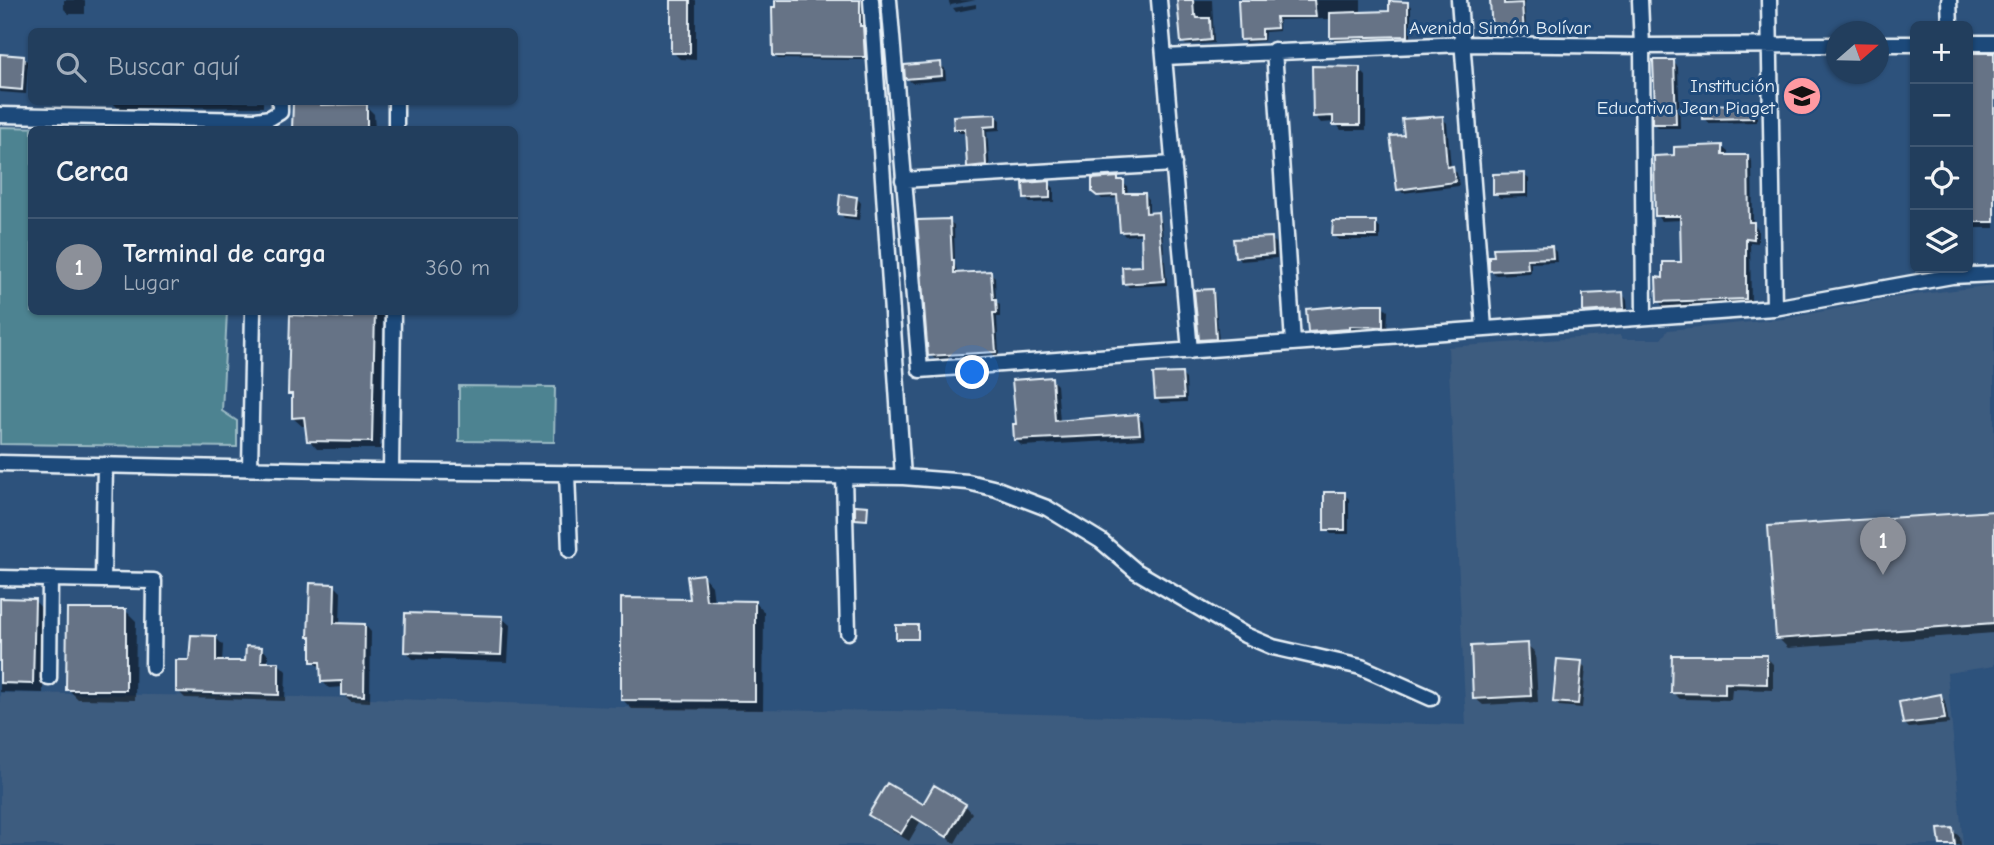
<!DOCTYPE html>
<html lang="es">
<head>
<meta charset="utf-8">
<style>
	body { margin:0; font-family:"Comic Neue",sans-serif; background:#2e4966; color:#f1f3f6 }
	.controls { position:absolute; right:21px; top:21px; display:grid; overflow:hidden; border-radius:10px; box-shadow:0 2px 5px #0004 }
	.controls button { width:63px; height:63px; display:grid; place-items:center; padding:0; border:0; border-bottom:2px solid #3f5772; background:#223e5d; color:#f1f3f6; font:35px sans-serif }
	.compass { position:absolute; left:1826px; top:21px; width:63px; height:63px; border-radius:50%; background:#223e5d; box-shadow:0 2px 5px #0004; rotate:70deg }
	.you { position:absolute; left:973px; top:373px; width:24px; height:24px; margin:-18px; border:5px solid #fff; border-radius:50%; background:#1a73e8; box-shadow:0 0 0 10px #1a73e833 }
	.badge { display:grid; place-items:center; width:46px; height:46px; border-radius:50%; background:#8c9099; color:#fff; font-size:23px; font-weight:700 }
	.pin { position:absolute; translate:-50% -58px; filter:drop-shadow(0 2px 4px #0008) }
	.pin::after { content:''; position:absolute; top:37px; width:24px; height:21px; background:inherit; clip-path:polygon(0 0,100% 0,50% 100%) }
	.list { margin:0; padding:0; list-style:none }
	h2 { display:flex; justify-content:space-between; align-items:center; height:91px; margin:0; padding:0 28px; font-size:30px }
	h2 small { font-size:23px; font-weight:400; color:#a2aebc }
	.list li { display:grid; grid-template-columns:46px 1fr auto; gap:21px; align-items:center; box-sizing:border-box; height:98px; padding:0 28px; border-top:2px solid #3f5772 }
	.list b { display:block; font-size:26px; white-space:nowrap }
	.list p { margin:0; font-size:23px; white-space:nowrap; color:#a2aebc }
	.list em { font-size:23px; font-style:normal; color:#a2aebc }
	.icon { flex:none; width:38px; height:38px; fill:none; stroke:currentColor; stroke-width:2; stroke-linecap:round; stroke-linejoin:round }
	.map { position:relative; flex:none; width:1994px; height:845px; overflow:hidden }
	.search { position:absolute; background:#223e5d; box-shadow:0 2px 5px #0004; left:28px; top:28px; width:490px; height:77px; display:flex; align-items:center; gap:18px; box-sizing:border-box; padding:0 24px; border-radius:10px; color:#a2aebc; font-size:26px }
	.panel { position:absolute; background:#223e5d; box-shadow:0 2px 5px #0004; left:28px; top:126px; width:490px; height:189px; border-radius:10px }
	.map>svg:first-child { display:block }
</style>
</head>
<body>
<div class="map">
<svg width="1994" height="845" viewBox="0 0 1994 845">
	<rect width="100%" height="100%" fill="#2d527c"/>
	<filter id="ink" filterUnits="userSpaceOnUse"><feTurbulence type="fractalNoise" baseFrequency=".0143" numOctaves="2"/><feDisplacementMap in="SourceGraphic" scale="14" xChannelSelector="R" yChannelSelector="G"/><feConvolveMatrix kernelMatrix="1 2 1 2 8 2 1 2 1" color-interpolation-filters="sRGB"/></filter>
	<g filter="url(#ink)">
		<path fill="#3e5c7f" d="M1994,285v381l-47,7 16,172h-1963v-152l369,5 247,9 345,5 505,13 -18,-378 172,-12 3,4h38l7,-9 116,-11 107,-21z"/>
		<path fill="#4e8391" stroke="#9bbac4" stroke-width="2" d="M0,127l105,2 -73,1v182h195l-5,99 15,10v26l-237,-3z
			M459,386l96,1 -1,55 -95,-1z"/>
		<path fill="#0007" d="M64,0h21v14h-16l-5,-5z
			M673,0h23v60l-16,-1 -7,-7z
			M776,0h87v28l3,4 2,28 -90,-1 -4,-4z
			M948,0h28l-25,5v2z
			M1180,0h32l2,43 -28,2 -3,-3z
			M1240,0h121v13l30,-1 17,-9 3,4v32l-76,1 -4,-3v-18l-52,1v11l-14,1 -1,9 -19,2 -3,-4z
			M1493,0h31l3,38 -29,-3 -4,-3z
			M976,4v4l-20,4 -3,-4z
			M1968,55h26v173h-26z
			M0,56l23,1 5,5 -2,32 -26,-2z
			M1835,58l1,16h20v3h-18l-2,-2z
			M1673,62l5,5 2,61h-21l-5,-5z
			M940,64l5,5 1,11 -34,3 -5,-5z
			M1359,69l7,7v54h-25l-6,-8 -14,1 -6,-7z
			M112,102h151v5l-145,1z
			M366,106l8,8 1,16h-30z
			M1752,106l5,5v11l-48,1 -4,-5z
			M995,116l5,4v10l-13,1 3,39 -16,1 -5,-5 -2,-33h-7l-5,-4z
			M1442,118l5,5 4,45 6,5 2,13 -56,7 -5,-4 8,-53z
			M1722,147l6,5v5l19,-1 5,5 1,63 5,5v14l-8,-1 1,61 -87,4 -5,-5 5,-22 18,-16v-44l-21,1 -5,-6 20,-58z
			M1524,175l5,4v18l-29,1 -5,-5z
			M1118,179l9,7 1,9 16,-1 5,5v15h8l4,4 6,67 -38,2 -4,-4 19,-16 -1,-33 -18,2 -4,-5 -2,-33 -17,1 -8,-7z
			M1049,183l5,5v14l-24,1 -4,-4z
			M857,198l4,5 -2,17 -15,-2 -4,-5z
			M949,221l5,4 1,39 3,11 33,-2 4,4 1,25 4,3v12h-3l2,39 -64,3 -5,-4z
			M1375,223l5,5v12h-41l-5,-5z
			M1271,239l5,4 1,15 -36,3 -5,-5z
			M1552,247l4,5 1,10 -26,1v10l-35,2 -5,-5z
			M1212,291l3,3 4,48 -15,1 -4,-4z
			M1622,294l5,5 1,14 -38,3 -5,-5z
			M1383,306l5,5 -1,20 -33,-1v3l-40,3 -4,-5z
			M354,312h29l-3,137h-63l-8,-9 -2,-14h-5l-9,-8v-21l-3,-3 63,-75z
			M1181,374l5,5 1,23 -26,1 -4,-4z
			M1051,379l6,6 3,37 77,-6 6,6 2,17 -123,7 -6,-6z
			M1344,494l5,5v35h-18l-5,-5z
			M1994,512v121l-206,15 -10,-10z
			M703,576l9,10 2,16h41l9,10 -1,98 -131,-1 -10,-10 70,-98z
			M335,586l6,6 -1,33h25l6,7 -1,70 -19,-1 -7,-6v-8l-15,1 -7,-7v-13l-9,-6v-23l-3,-3z
			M0,600h34l10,11 -1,82 -43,-1z
			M126,611l10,10 -1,79 -57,-1 -10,-10z
			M502,618l8,7 -2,37 -95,-3 -7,-8z
			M917,627l2,13 -21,-1z
			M216,638l7,7 -1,18h25l15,-15 6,7v8l11,1 7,7 -1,30 -100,-3 -7,-7 13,-29z
			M1527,645l8,7 3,50 -55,3 -8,-7z
			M1766,657l7,7v26l-41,-1 -1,11 -51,-1 -7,-7z
			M1581,663l5,5 -4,40 -23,-2 -4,-5z
			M1941,696l4,5 4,23 -40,4 -4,-4z
			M965,805l7,8 -17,30 -35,-21 -11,19 -31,-19 -8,-7 54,-8z
			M1952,830l8,7 1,8h-19z"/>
		<path fill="#667386" stroke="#e8f1f8" stroke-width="2" d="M671,0h19v53h-19z
			M775,0h85v26h3l2,31 -92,-1 -1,-49h3z
			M1177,0h16l1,15h2l1,3h13l1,22 -30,3z
			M1238,0h76l2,17h-40l1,11 -15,1v10l-22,1z
			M1490,0h14v4l18,-1 2,32 -32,-3z
			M1389,1l19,1v34l-78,2v-25l59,-2z
			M1968,53h26v169h-26z
			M0,54l24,2 -2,34 -22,-2z
			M1653,60h21l2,64h-24v-14h3z
			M941,62l1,14 -37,3 -1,-14z
			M1312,66l48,1v58h-27v-9l-20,1z
			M293,102l28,1v2l46,-1v26h-75z
			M1753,104v14l-50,1 -1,-14z
			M996,114v12l-12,1 2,38 -19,2 -2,-38h-11l-1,-13z
			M1443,116l4,51 6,-1 2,16 -58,8 -7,-54 14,-1 -2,-16z
			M1723,145v10h25l1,67h5v17l-8,-1v61l-89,3 -1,-25 7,1v-16h18l-1,-46h-25l-1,-60 20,-1v-8z
			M1525,173v20l-32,1v-20z
			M1118,177v3h6v13h21l1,20 12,-1 6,69 -41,3 -1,-17 20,-1 -1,-35 -21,1 -3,-37 -20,1 -5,-4v-13z
			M1050,181v17l-26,1 -1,-16z
			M840,194l17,3 -2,19 -17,-2z
			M950,219l2,41h2v13l37,-2 2,28h3l1,14h-4l3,39 -68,4 -11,-136z
			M1333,221h43v15h-44z
			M1272,237l1,17 -38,3 -2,-18z
			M1552,246l1,12 -26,1 1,10 -39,2v-15h5l-1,-8z
			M1213,289l3,50 -17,1 -5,-50z
			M1623,292l1,17 -41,3v-18z
			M1363,304h20v23l-33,-1v3l-42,3 -2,-23z
			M352,312h23l-3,130 -65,-1 -3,-24 -12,1v-24h-4l2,-79 62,3z
			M1182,373l2,25 -29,1 -2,-25z
			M1052,377l3,44 83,-7 2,20 -126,6 -1,-16h3l-4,-44z
			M1324,492h21v38h-21z
			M855,505l13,1 -1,14 -12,-1z
			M1994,511v112l-218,16 -8,-113z
			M703,574l3,26 49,1v100l-134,-1v-102l69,1 -3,-23z
			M310,583l25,1 -1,39 31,1 -1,72 -22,-1v-14l-21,1 -1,-20h-9v-25h-3z
			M0,598l35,1 -2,85 -33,-1z
			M67,609h59v81h-60z
			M405,613l98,3 -2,39 -97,-3z
			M896,625h22v14h-22z
			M191,635l25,1v25h29l1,-15 16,1 -1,15h18v33l-103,-3v-32h13z
			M1528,643l3,53 -58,3 -2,-53z
			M1672,655h95v29l-42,-1v11l-54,-1z
			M1557,659l25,2 -4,43 -25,-2z
			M1941,694l4,25 -42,5 -4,-22z
			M887,783l36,21 11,-19 32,19 -19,33 -35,-21 -11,18 -33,-19z
			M1953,828l2,17h-15l-2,-16z"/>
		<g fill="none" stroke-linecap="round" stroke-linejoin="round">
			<g stroke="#e8f1f8" stroke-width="19">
				<path id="minor" d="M871,0l32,477
					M889,0l31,370 854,-62 178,-32 42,-2
					M1159,0l31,351
					M1459,0l25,328
					M1640,0l2,46 2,271
					M1769,0l5,308
					M1949,0l1,26
					M1968,43h26
					M1878,44h37
					M1274,50l19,293
					M1164,57l299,-13 179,2 194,-1
					M0,115l256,5 14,-2 10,-6v-10
					M396,130v-28
					M903,180l271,-16
					M0,463l372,8 531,6 65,5 29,7 50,19 54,33 35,30 109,64 28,12 88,20 70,31
					M250,468l3,-156
					M391,471l2,-159
					M567,473l3,77
					M844,476l4,156
					M0,578l154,3 -1,86
					M103,580l2,-115
					M49,678l1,-99"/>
			</g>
			<use href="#minor" stroke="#1f4a7a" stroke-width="14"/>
		</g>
	</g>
	<defs>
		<g id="school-disc" transform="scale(2.0125)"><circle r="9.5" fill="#ff9aa2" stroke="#1f4a7a"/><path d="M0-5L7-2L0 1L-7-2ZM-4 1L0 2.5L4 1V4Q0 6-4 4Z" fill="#111"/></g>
	</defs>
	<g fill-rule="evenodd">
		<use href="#school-disc" x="1802" y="96"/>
	</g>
	<g text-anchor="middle" stroke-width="6" stroke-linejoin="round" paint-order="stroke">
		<g font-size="19" fill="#e8f1f8" stroke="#1f4a7a">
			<text x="1500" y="34">Avenida Simón Bolívar</text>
		</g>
		<g font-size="19" fill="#e8f1f8" stroke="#1f4a7a" text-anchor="end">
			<text x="1775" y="92">Institución<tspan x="1775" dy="22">Educativa Jean Piaget</tspan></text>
		</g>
	</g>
</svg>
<div class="controls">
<button>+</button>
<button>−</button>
<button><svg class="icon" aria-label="locate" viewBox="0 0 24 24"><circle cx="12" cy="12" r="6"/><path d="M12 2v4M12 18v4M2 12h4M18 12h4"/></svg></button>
<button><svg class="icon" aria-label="layers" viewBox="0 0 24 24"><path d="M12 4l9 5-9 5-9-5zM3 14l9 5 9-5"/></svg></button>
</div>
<svg class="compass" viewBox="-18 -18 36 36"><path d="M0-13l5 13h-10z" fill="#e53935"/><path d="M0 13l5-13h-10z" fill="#a2aebc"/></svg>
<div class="you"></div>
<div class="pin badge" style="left:1883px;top:575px">1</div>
<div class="search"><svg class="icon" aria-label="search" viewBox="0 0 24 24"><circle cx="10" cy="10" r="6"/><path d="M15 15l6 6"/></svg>Buscar aquí</div>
<section class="panel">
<h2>Cerca<small></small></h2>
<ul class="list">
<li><span class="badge">1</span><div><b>Terminal de carga</b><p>Lugar</p></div><em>360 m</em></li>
</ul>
</section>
</div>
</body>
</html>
